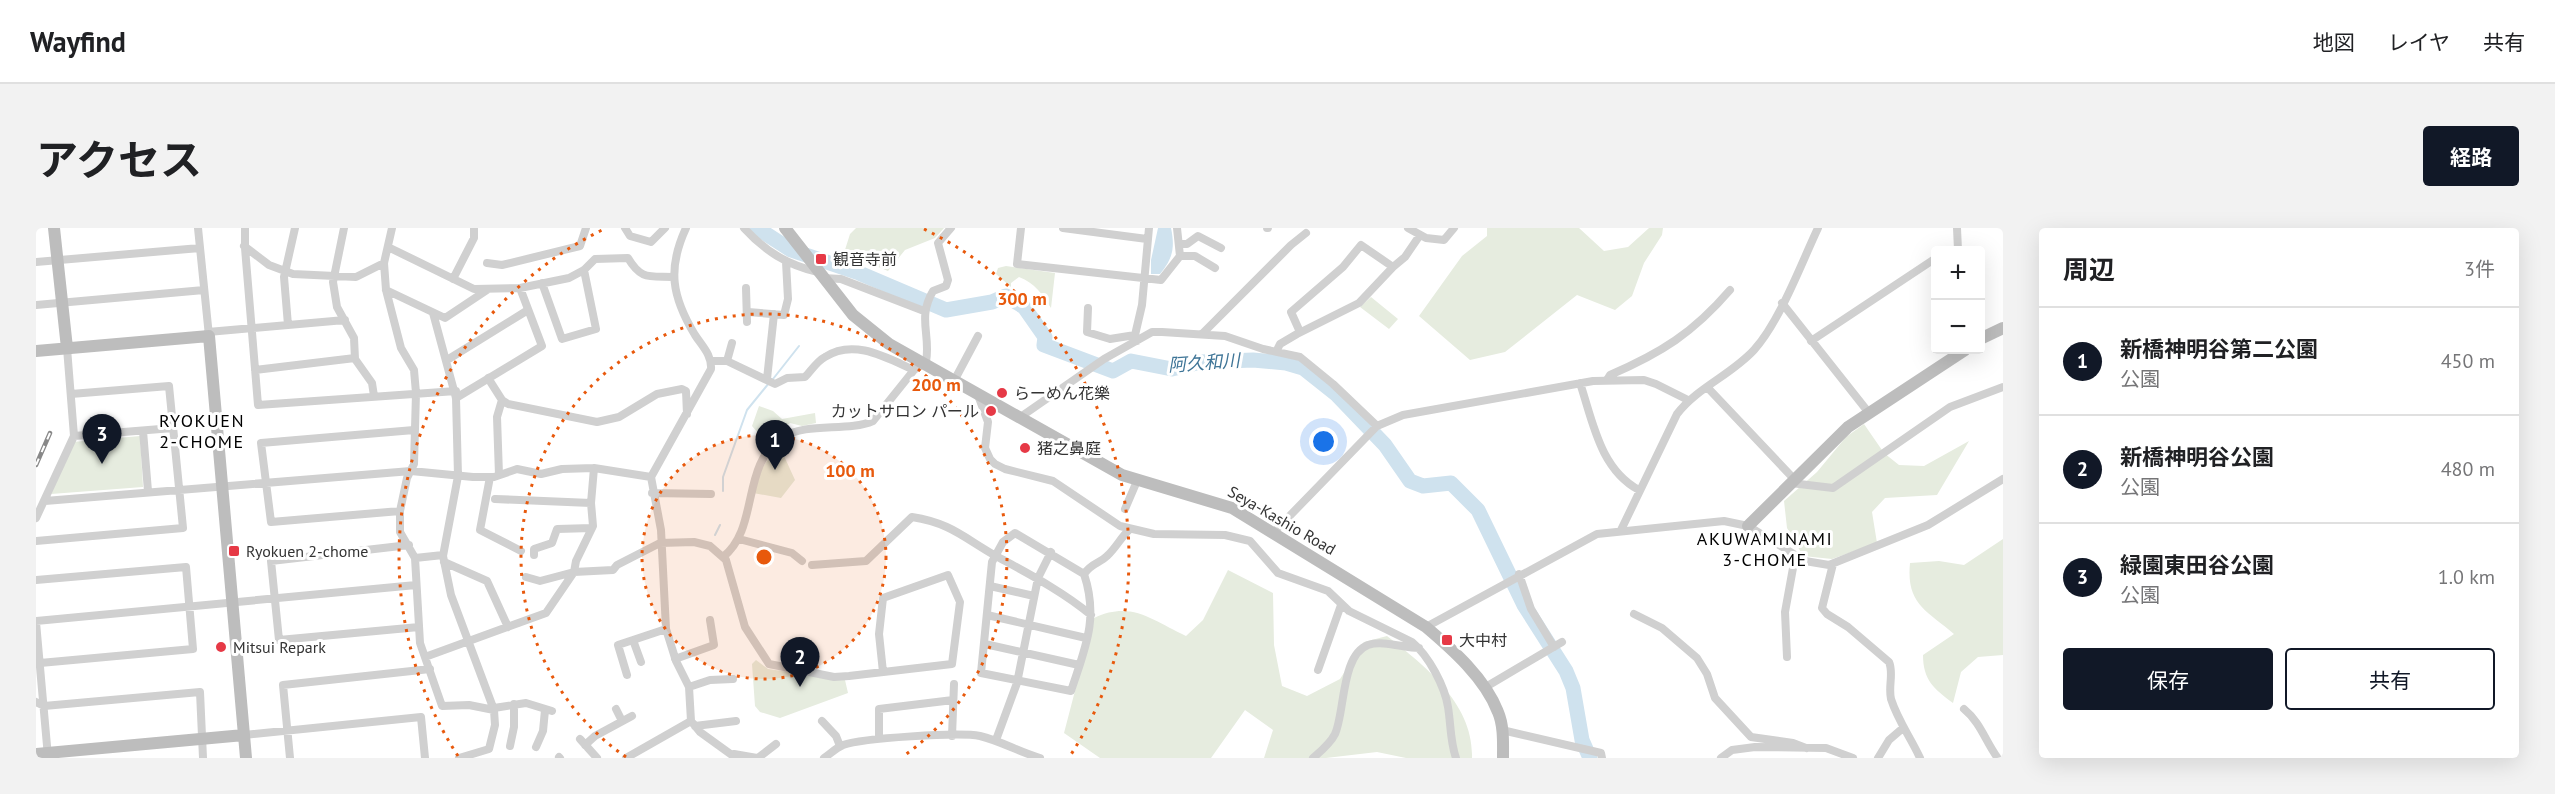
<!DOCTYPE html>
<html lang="ja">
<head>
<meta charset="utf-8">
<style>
	body { margin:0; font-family:"PT Sans","Noto Sans JP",sans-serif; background:#f2f2f2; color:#202124 }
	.controls { position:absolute; right:18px; top:18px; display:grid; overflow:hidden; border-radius:6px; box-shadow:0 6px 24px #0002 }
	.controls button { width:54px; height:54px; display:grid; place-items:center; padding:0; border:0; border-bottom:2px solid #e0e0e0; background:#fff; color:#202124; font:30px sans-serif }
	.you { position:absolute; left:1288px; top:214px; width:21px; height:21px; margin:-15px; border:4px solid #fff; border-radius:50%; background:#1a73e8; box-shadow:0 0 0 9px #1a73e833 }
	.badge { display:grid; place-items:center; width:39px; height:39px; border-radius:50%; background:#111827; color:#fff; font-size:20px; font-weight:700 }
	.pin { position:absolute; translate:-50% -50px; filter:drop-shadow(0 2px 3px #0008) }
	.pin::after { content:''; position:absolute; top:32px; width:21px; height:18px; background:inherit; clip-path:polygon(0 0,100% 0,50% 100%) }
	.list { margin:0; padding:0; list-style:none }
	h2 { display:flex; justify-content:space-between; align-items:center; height:78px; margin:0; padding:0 24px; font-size:26px }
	h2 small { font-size:20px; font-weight:400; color:#757577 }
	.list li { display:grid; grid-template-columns:39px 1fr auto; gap:18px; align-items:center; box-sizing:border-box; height:108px; padding:0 24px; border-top:2px solid #e0e0e0 }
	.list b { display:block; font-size:22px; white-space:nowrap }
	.list p { margin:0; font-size:20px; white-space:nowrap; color:#757577 }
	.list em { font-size:20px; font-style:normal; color:#757577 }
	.actions { display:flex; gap:12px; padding:18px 24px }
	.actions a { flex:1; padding:14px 0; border:2px solid #111827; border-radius:6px; text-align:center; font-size:21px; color:#111827 }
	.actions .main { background:#111827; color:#fff }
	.map { position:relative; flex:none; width:1967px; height:530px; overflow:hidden; border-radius:6px }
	header { display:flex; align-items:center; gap:36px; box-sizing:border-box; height:84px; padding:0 30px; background:#fff; border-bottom:2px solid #e0e0e0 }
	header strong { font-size:28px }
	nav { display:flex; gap:33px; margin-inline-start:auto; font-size:21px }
	.intro { display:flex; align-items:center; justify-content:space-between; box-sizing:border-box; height:144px; padding:0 36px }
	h1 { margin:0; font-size:42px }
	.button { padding:15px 27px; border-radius:6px; background:#111827; color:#fff; font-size:21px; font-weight:700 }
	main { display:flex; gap:36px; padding:0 36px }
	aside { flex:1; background:#fff; border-radius:6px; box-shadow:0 6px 24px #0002 }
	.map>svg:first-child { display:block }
</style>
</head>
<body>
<header>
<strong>Wayfind</strong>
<nav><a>地図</a><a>レイヤ</a><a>共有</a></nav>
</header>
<div class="intro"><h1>アクセス</h1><a class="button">経路</a></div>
<main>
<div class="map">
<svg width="1967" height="530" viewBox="0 0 1967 530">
	<rect width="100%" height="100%" fill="#fff"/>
	<path fill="#e6ecdf" d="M820,0h88l-9,10 -30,12 -17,21 -44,-18 6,-19z
		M1451,0h92l25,23 24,-4 21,-19h14l-1,7 -18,28 -12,33 -17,14 -38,-15 -72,57 -35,8 -51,-44 43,-60 25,-20z
		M970,38l49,7 -4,35c-9,-14 -16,-25 -32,-31l-8,6v4l-15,-13 2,-6z
		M1335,69l27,22 -9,10 -29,-22z
		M723,178l14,5 9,8 33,-6 1,10 -14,3 -12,-3 -18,14 -14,-4 -6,-7z
		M1828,196l20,29 15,12 25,1 45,-25 -32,54 -52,3 -13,14 5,31 -45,16 -29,-3 -16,-28 -3,-27 33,-29 29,-35z
		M104,208l3,51 -92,7 22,-52z
		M743,217l16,35 -14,18 -28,-5 5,-20z
		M1967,311v116l-25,2 -17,15 -8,31c-19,-14 -30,-23 -30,-48l31,-21c-28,-24 -48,-30 -44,-71l29,-2 25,4z
		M1192,342l45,23 1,52 8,41 25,10 33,-17 24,-37 23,-6c38,30 87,68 85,122h-66l-29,-6 -51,6h-62l9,-28 -28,-20 -34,48h-111l-36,-25 30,-115c38,-18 59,3 92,18l17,-16z
		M720,432l12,9 77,11 3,13 -68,25 -20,-6 -5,-6 -3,-42z"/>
	<path fill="#cfe2ee" d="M1122,0h13c4,20 2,30 -11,46h-9v-14z"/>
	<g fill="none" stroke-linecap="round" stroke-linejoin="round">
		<path stroke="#cfe2ee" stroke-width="2" d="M737,151l26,-33
			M687,263v-14l24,-67 22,-27
			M679,307l5,-10"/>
		<path stroke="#cfe2ee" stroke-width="15" d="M721,0l34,22 68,23 87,37 46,-8 14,-6 18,11 21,30 -1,8 69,26 18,-10 41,8 29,-7 52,-2 33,3 17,5 34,27 48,50 25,36 13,5 28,-3 27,27 46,95 42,66 7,17 9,52 8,18"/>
		<path stroke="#d0d0d0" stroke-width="8" d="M162,0l11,108
			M209,0v20l13,157 198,-14
			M308,0l-11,54 4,25 17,31 1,21 17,24 2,13
			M356,0l-8,35 2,27 15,58 13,22 2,23 -2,71 -7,14 -7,33v21l15,26 5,85 22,63 27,-1 25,5
			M589,0l5,8 21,6 14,-14
			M650,0c-19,41 -14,69 9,107 7,11 17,20 16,34l-60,108 10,53 5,99 10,32 13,26 2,34 9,11 36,26
			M708,0c21,23 43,37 74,44
			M985,0l-4,36 144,16 19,-24 -3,-28
			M1027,0l84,11
			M1231,0h1
			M1372,0l18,10 18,2 10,-12
			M1921,0l1,22
			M1144,16h7l11,-8 23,12
			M208,18l25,19 24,9 63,3 28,-14
			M352,19l86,42 46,-1 49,-10 15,-8 11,-11 33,-1c13,22 21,18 45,19
			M1144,28h15l20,12
			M0,34l164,-14
			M451,35l15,2 78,-19 6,-18
			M1357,39l12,-10 15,-22
			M787,50l18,1 83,32
			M417,51l21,-41v-10
			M506,55l20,56 34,-10 -12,-59
			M710,60l1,34
			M350,62l59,28 42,-28
			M1746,75l87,110
			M0,77l168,-15
			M1052,80l-1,24 23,7 25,-4
			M712,84l36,3 4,-16 -2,-37
			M397,85l23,85 2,78 -15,80 8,39 43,115 1,15 -6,24 -30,9
			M252,97l-4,-48 11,-49
			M172,104l137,-12
			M1166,106l89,-89 15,-12
			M1101,113l-2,-6 7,-30 7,-77
			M1775,113l125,-83
			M1241,122l3,-6 17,-10 62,-31 34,-36 -32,-22 -18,22 -52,45 9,20
			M411,132l81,-50
			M676,133h15l48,23 12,-6 18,-1c6,-6 12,-16 20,-20 29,-19 62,1 89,13
			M691,133l5,-18
			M219,142l100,-12
			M452,150l14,22 -5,17 2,58
			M731,151l7,-65
			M1571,152l3,-5c51,-22 83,-42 120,-85
			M918,153l24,-45
			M1544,155c13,39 20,86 59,107
			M1671,159l87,92
			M942,167l10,27 -3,26 5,11 5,5 10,5 48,12 67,45 34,8 71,1 25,6 28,32 50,18 21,20 63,31c17,14 33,45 36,65 3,18 2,34 8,51
			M420,170l86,-52 -22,-58
			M466,172l6,4 89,18 22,-5 38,-23 25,-5 4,2 1,23
			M983,190l85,-59 48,-27h10l63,4 38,13 37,8 33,27 44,42
			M107,203l5,60
			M38,208l99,-8
			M454,249l-10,53 41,21
			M1755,255l42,5 117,-81 53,-20
			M616,265l59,1
			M459,271l96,4 2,23 -17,35 -2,11 -34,9 -14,-4
			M9,273l366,-30 62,6h21l23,-8 24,5 21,-5 32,-1 57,9
			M555,275l3,-35
			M1089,281l12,-28
			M364,283l-129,11 -10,-79 153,-13
			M0,290l38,-82 -7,-88
			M1585,302l56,-116c21,-27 54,-39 77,-64 26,-29 47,-86 64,-122
			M1238,304l103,-106 26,-11 190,-34 51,-1 12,4 32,16
			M979,305l69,41c15,45 1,74 -13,117l-90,-18 11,-111 11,-20z
			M703,311l53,14 10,8
			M0,313l147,-13 -14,-142 -98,8
			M373,317l-138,16 8,79 140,-13
			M498,327v-6l18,-6 5,-14 35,-1
			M687,329c37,-29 17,-93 60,-120 24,-15 65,-5 90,-16l41,-51 12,-8c5,-27 -9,-44 7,-71l13,-5 2,-6 -10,-37 13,-15
			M379,330l28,-3
			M408,334l43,19 21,46
			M1797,336l-11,44 5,6 21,13 41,35c5,11 -1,24 2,37 7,22 20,39 29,59
			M776,337l54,-4 46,-44c39,6 52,21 84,39 33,18 66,35 95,59
			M1048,346c9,-12 15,-10 23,-18 9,-8 14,-19 23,-27
			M1483,346l12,35 23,38
			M0,352l150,-13 7,82 -153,14
			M954,358l44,10
			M1598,386l28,14 35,30 10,16 8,24 36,39 42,6 13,5
			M951,387l99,23
			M0,393l380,-36
			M0,394l12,135
			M1390,399l171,-93 127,-13 24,5 57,35 24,4 99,-40 75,-46
			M597,412l8,22
			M949,416l94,21
			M389,429l121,-44 28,-41 39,-2 4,-5 43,-22 34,-1 16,4 16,14 19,67 24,37 65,13 15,-1 103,-12 8,-62 -12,-27 -65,23 -4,36 4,38
			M1751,429l-2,-45 10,-55
			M639,431l39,-14 -4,-25
			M1282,442l23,-65
			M591,447l-9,-30 48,-16
			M653,459l21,-7 23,-1
			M1448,460l78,-46
			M0,474l8,4 156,-14 3,66
			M458,480l32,-5 26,8
			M580,481l6,12
			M1928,481c16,13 21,31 33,48
			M786,493l14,15 4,10
			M659,498l41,-5
			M1466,502l99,23 1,5
			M208,507l177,-18 4,41
			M916,508l2,-52
			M843,510v-29l74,-9
			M544,511l17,19
			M960,512l21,-57 21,-105 13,-26
			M549,517l10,-9 37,-20
			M474,518l4,-19v-23
			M500,519l7,-16 2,-21
			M698,526l23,4
			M523,529l1,1
			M254,530l-7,-73 147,-16
			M590,530l65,-37
			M722,530l18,-14
			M788,530c6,-4 12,-10 19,-13 20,-7 116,-13 137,-9 21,5 39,16 60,22
			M1277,530c8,-7 17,-14 22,-24 10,-22 6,-79 33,-89 15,-5 36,3 51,3
			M1685,530l11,-8 23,-3 71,1 27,10
			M1842,530l11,-18 14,-12"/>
		<path stroke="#bdbdbd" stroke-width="12" d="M18,0l13,120
			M749,0l68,87 36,29 233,131 110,33 194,119c26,22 59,51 72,85 6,14 5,31 5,46
			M1944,111l23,-11
			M0,123l173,-15 37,422
			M1712,298l100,-99 117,-77
			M0,526l208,-19"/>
		<g stroke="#888" stroke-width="4.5">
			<path id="rail" d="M0,237l14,-32"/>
		</g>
		<use href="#rail" stroke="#fff" stroke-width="2" stroke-dasharray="7" stroke-linecap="butt"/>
	</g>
	<circle cx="728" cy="329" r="122" fill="#e8590c" fill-opacity=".12"/>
	<g fill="none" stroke="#e8590c" stroke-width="3" stroke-dasharray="3 6">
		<circle cx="728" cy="329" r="122"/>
		<path d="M590 529A243 243 0 1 1 866 529"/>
		<path d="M422 528A365 365 0 0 1 568 1M888 1A365 365 0 0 1 1034 528"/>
	</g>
	<g fill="#e63946" stroke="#fff" stroke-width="2">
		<rect x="779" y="25" width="12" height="12" rx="3"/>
		<circle cx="966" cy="165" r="6"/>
		<circle cx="955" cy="183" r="6"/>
		<circle cx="989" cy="220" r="6"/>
		<rect x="192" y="317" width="12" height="12" rx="3"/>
		<rect x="1405" y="406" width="12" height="12" rx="3"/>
		<circle cx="185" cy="419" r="6"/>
	</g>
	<g text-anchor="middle" stroke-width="6" stroke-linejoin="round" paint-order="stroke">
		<g font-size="16" fill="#333" stroke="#fff" text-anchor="start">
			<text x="797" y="37">観音寺前</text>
			<text x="978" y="171">らーめん花樂</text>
			<text x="943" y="189" text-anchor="end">カットサロン パール</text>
			<text x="1001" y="226">猪之鼻庭</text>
			<text x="210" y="329">Ryokuen 2-chome</text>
			<text x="1423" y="418">大中村</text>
			<text x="197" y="425">Mitsui Repark</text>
		</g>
		<g font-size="16" fill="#333" stroke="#fff">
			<text transform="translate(1246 292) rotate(30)" y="6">Seya-Kashio Road</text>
		</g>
		<g font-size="18" font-style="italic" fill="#3f7597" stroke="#fff">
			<text transform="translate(1168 135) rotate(-4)" y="6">阿久和川</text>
		</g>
		<g font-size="18" letter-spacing="1.5" fill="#000" stroke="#fff">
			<text x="166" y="199">RYOKUEN<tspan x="166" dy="21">2-CHOME</tspan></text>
			<text x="1729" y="317">AKUWAMINAMI<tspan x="1729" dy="21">3-CHOME</tspan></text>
		</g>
	</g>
	<circle cx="728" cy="329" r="9" fill="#e8590c" stroke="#fff" stroke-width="3"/>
	<g font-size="18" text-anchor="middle" font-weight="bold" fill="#e8590c" stroke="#fff" stroke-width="6" stroke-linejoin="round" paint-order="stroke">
		<text x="986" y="77">300 m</text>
		<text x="900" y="163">200 m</text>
		<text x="814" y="249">100 m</text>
	</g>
</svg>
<div class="controls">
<button>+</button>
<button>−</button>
</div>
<div class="you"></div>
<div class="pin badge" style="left:739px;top:242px">1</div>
<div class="pin badge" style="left:764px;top:459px">2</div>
<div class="pin badge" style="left:66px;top:236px">3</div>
</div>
<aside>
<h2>周辺<small>3件</small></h2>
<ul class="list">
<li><span class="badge">1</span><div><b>新橋神明谷第二公園</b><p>公園</p></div><em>450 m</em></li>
<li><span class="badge">2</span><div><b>新橋神明谷公園</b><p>公園</p></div><em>480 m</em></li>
<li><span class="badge">3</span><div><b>緑園東田谷公園</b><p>公園</p></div><em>1.0 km</em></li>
</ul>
<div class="actions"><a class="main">保存</a><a>共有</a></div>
</aside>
</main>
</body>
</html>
